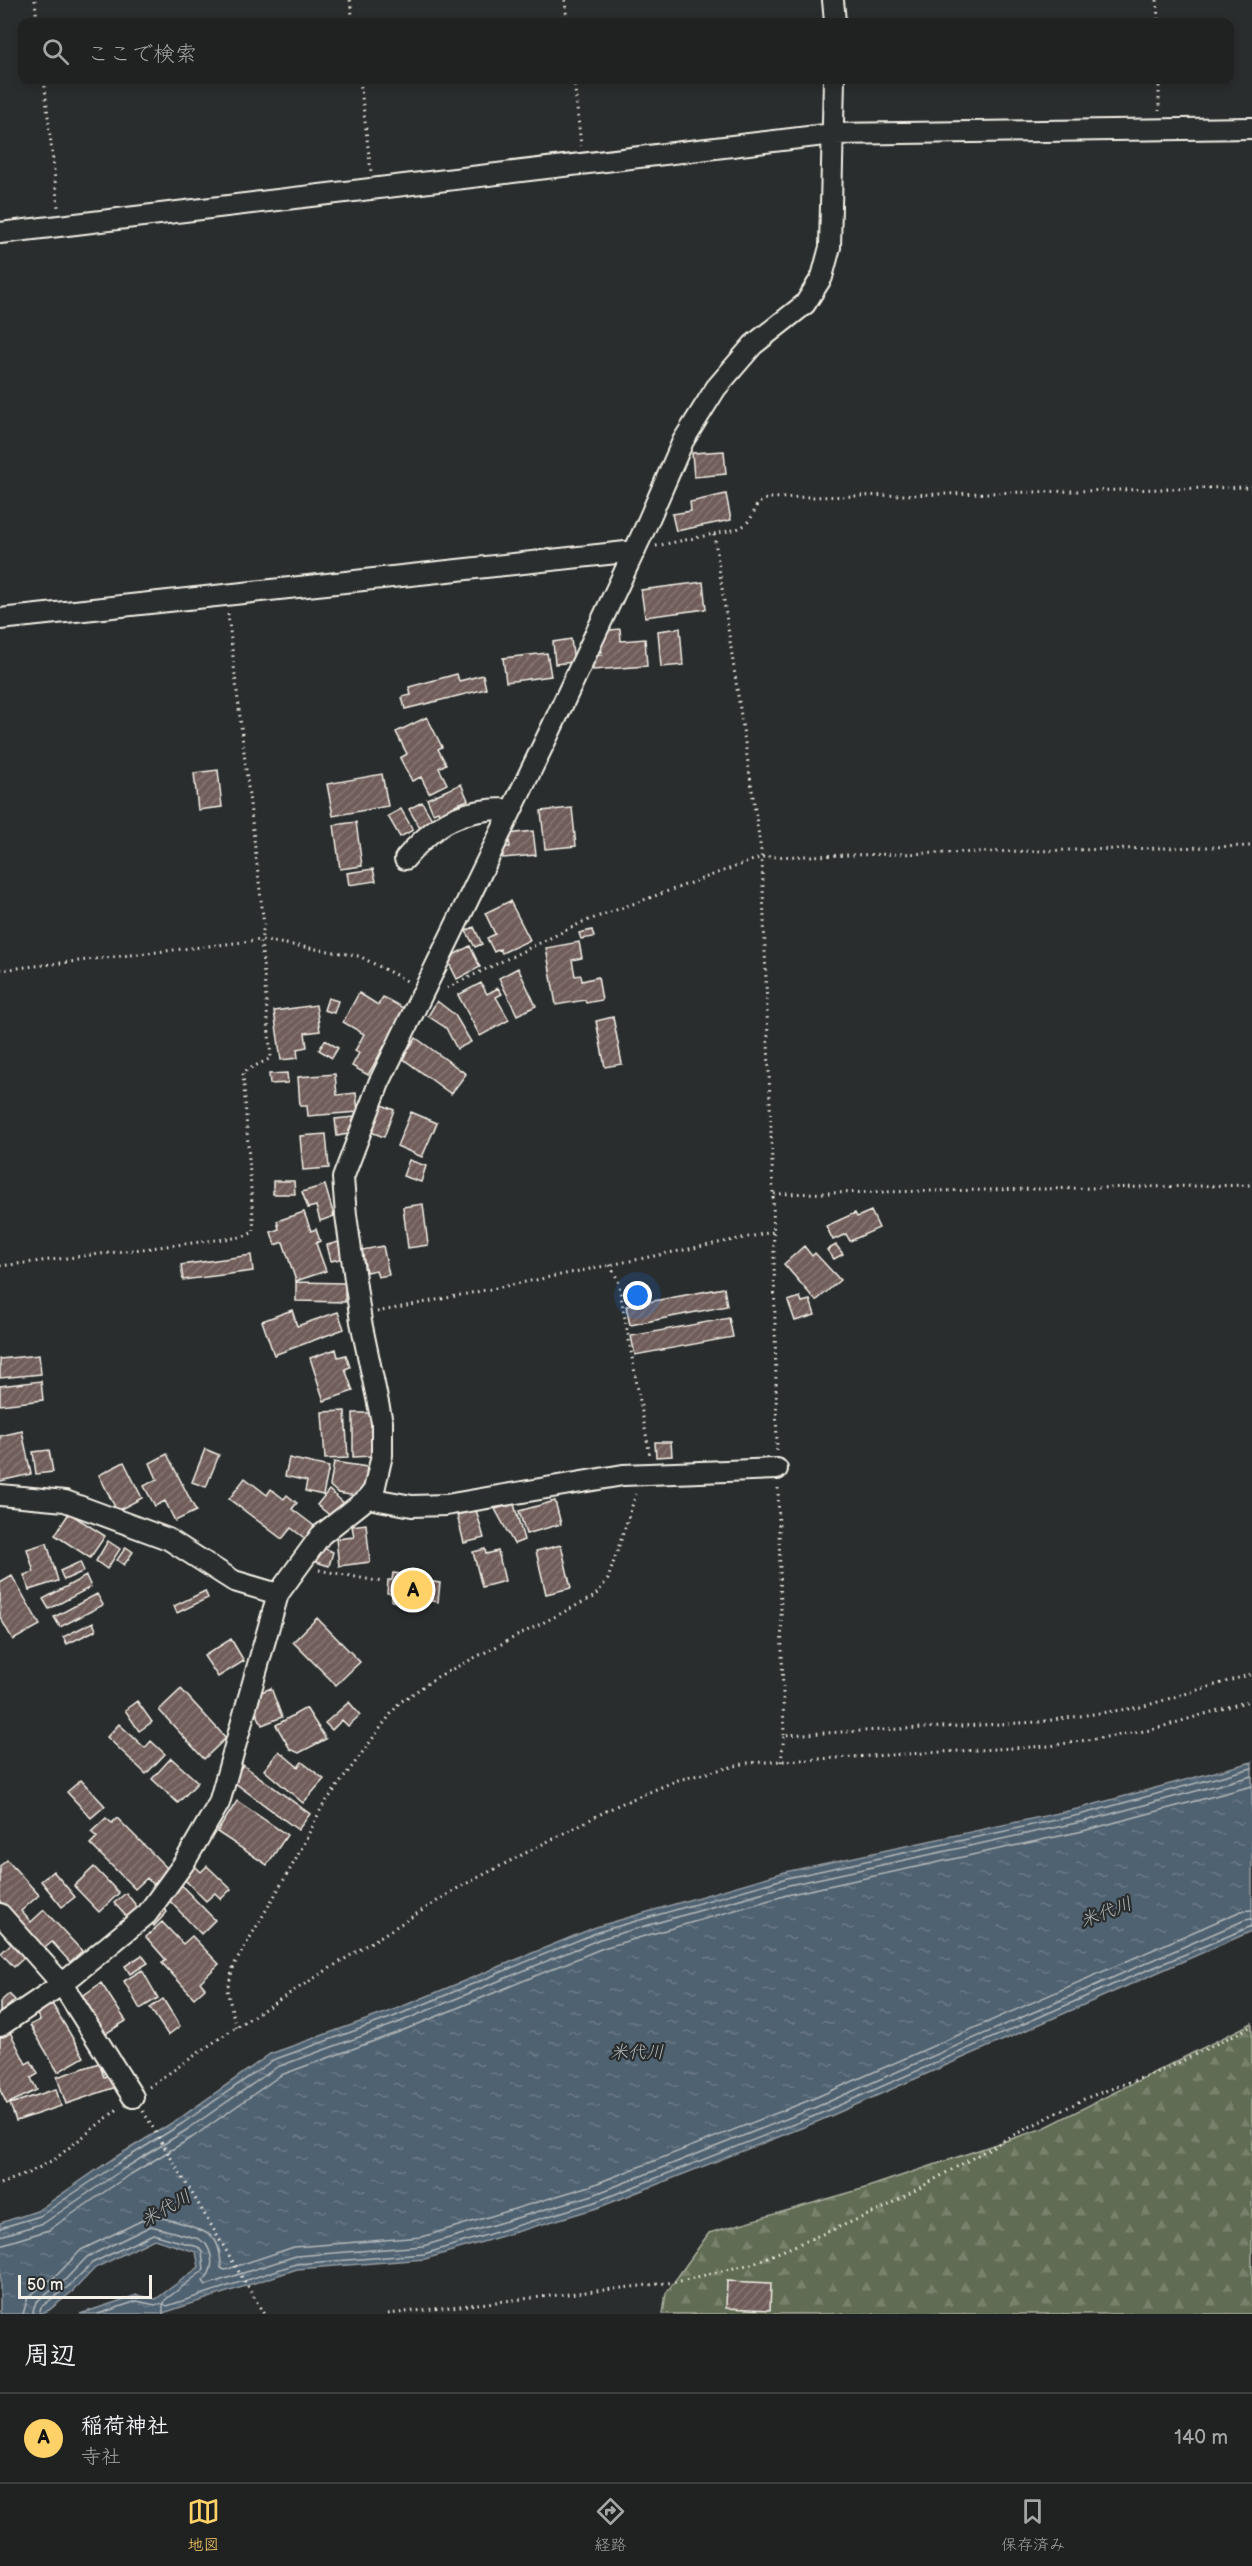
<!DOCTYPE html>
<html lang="ja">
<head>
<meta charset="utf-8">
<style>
	body { margin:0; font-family:"Balsamiq Sans","Klee One",sans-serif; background:#282a2a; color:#f1f3f6 }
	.scale { position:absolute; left:18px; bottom:15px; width:134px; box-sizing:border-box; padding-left:6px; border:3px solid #f4f1e8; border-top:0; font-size:16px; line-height:21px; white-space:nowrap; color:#f4f1e8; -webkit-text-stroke:4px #2a2d2e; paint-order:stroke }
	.you { position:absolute; left:638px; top:1296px; width:21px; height:21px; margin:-15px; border:4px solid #fff; border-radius:50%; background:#1a73e8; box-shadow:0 0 0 9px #1a73e833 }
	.badge { display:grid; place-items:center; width:39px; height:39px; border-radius:50%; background:#ffd166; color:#111; font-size:20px; font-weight:700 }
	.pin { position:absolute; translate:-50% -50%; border:3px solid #fff; box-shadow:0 2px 6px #0006 }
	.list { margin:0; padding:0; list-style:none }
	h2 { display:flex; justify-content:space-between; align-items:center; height:78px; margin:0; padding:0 24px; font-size:26px }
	h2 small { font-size:20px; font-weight:400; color:#a2a4a5 }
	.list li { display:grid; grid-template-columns:39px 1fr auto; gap:18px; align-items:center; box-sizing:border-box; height:90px; padding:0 24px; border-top:2px solid #3d3f40 }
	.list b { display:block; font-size:22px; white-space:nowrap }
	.list p { margin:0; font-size:20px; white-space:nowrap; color:#a2a4a5 }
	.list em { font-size:20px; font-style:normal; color:#a2a4a5 }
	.icon { flex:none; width:33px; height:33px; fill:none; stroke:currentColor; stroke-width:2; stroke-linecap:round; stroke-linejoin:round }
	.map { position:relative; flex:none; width:1252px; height:2314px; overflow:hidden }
	.search { position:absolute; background:#202222; box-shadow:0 3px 9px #0003; left:18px; right:18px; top:18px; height:66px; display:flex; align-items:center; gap:15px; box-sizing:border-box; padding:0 21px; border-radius:12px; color:#a2a4a5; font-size:22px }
	.sheet { height:168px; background:#202222 }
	nav { display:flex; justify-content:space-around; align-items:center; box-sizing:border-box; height:84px; border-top:2px solid #3d3f40; background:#202222; font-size:16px; color:#a2a4a5 }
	nav a { display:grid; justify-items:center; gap:3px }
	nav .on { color:#ffd166 }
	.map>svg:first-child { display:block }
</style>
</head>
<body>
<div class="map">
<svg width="1252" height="2314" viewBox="0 0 1252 2314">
	<defs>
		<pattern id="forest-firs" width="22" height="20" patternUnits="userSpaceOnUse" patternTransform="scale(1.5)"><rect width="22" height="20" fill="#616c53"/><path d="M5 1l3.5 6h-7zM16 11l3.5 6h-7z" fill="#78816c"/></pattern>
		<pattern id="water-ripples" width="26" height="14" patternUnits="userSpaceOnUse" patternTransform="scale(1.5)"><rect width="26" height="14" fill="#506272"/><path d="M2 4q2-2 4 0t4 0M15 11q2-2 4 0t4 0" fill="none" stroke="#6a7986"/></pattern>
		<pattern id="building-hatch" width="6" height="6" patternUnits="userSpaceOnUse" patternTransform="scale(1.5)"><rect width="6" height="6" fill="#705d5a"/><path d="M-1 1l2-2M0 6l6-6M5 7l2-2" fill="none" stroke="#857572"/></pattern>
	</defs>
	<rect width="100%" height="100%" fill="#2a2d2e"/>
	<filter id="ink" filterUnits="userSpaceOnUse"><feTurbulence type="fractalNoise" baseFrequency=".0167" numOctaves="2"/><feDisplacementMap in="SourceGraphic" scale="12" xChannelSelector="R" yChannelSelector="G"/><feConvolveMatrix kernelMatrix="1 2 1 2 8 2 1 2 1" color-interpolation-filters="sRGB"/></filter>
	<g filter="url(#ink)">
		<path fill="url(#forest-firs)" stroke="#aaae9e" stroke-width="1.5" d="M1252,2023v291h-589l3,-21 43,-60 153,-44 182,-61z"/>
		<path fill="url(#water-ripples)" stroke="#929ba1" stroke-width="1.5" d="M1252,1762v169l-433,190 -222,87 -172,51 -128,10 -137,45h-80l57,-19 19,4 43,-32 -3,-15 -42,-13 -59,29 -22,23 -24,19 -9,4h-40v-91l37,-12 77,-53 66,-40 90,-64 121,-43 205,-84 189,-55 292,-63z"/>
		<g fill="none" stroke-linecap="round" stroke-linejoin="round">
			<path stroke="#b2b8b9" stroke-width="1.5" d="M0,2228l40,-12 77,-52 66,-41 90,-63 120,-43 205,-85 189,-54 292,-63 173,-47
				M0,2236l44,-13 78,-53 66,-41 89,-62 118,-43 205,-85 189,-54 292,-63 171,-46
				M0,2245l49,-15 77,-53 67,-40 88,-62 118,-43 204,-84 188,-54 292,-63 169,-45
				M23,2314l5,-17 30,-23 23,-24 68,-33c14,-1 58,12 66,23 5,8 6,19 6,28l4,2 69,-23 128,-10 168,-51 220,-86 431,-189 11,-1
				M32,2314l4,-12 28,-21 23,-24 64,-31 48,13 7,5c8,13 8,27 -3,37l3,4 90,-29 127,-10 170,-51 221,-87 431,-188 7,-1
				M39,2314l2,-7 28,-21 23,-23 61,-29 45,13 4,5 2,18 -39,30 -1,4 3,2 129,-42 128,-10 171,-52 222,-87 295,-130 140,-59
				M98,2314l39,-13 18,4 8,-1v10"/>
		</g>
		<path fill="url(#building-hatch)" stroke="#f4f1e8" stroke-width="1.5" d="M724,451l2,23 -32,3 -2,-24z
			M726,494l5,26 -55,11 -4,-17 19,-3 -1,-9z
			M703,582l3,27 -61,8 -4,-27z
			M680,628l3,37 -22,2 -3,-36z
			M620,629l1,12 24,-2 2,27 -54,4 -1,-14 10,-1 -2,-24z
			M571,639l3,23 -19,2 -2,-22z
			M547,653l4,23 -45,6 -3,-24z
			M457,674l2,7 24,-6 3,14 -81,20 -3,-12 9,-2 -2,-8z
			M427,717l15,30 -4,2 8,15 -7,4 8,16 -18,9 -8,-16 -9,4 -12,-23 7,-4 -11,-22z
			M218,770l4,37 -24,3 -4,-37z
			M382,774l6,32 -55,10 -6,-32z
			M461,784l7,16 -13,5 3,5 -17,8 -3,-7 -5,2 -6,-14z
			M422,802l12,21 -13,7 -12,-21z
			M572,808l4,38 -31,3 -4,-38z
			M401,809l12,21 -13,7 -12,-21z
			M356,822l6,44 -22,3 -6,-44z
			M533,831l3,24 -33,3 -1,-11h8l-2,-13z
			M373,869l3,12 -27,4 -2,-12z
			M510,901l20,39 -28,13 -2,-4 -6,3 -7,-14 8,-4 -10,-21z
			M474,927l8,17 -7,3 -9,-16z
			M592,930l2,7 -13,2 -2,-6z
			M579,942l3,16 -10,2 3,16 6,-1 1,6 16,-4 4,23 -16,3 -1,-3 -29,5 -10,-57z
			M470,946l10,21 -23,12 -8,-16 6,-9z
			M518,968l18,38 -19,9 -18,-37z
			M481,983l6,11 11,-6 4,6 -6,3 13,23 -29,16 -22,-41z
			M359,993l19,12 5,-8 22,12 -37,66 -16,-9 7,-13 -4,-2 9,-17 -21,-12z
			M328,998l10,3 -4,12 -10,-3z
			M437,1001l18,14 16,27 -14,7 -11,-21 -18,-12z
			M316,1005l4,26 -15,2 2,14 -10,2 1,9 -17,2 -7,-49z
			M613,1017l9,47 -17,3 -9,-46z
			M416,1038l50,36 -15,20 -49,-36z
			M325,1040l13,8 -6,10 -13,-8z
			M287,1073l1,10 -18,1 -1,-10z
			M335,1074l2,21 19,-2 2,19 -50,4 -1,-10h-7l-2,-29z
			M382,1105l12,5 -10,27 -13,-5z
			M411,1112l26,11 -15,34 -25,-11z
			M354,1117v8l-6,9 -11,2 -2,-17z
			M326,1134l3,34 -26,2 -3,-34z
			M409,1160l17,6 -5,16 -18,-6z
			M273,1181h21l1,13h-22z
			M325,1185l9,31 -14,5 -4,-15 -8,2 -6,-16z
			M423,1204l5,41 -20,3 -5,-41z
			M871,1211l8,17 -29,13 -4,-7 -13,6 -7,-14 29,-13 2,4z
			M304,1212l7,19 5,-2 4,12 -4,2 10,28 -30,10 -13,-39 -8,3 -4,-13 8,-3 -2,-8z
			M339,1242l5,16 -13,3 -4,-16z
			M836,1245l7,9 -9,5 -7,-9z
			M383,1246l6,29 -11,2 -2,-7 -10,2 -4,-22z
			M804,1246l8,10 3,-3 25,27 -24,21 -32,-37z
			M251,1255l2,16 -70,9 -2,-15z
			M296,1282l49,1v19l-49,-1z
			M724,1288l3,18 -97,19 -4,-19z
			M800,1297l2,5 8,-2 5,15 -20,6 -7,-20z
			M292,1310l5,16 41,-14 6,17 -70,26 -12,-34z
			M729,1318l4,19 -98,18 -4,-19z
			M336,1349l2,8 8,-2 4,12 -5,2 8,22 -29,10 -14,-43z
			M39,1355l2,19 -41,4v-19z
			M41,1381l2,19 -43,5v-19z
			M345,1411l3,47 -23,1 -3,-47z
			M353,1413h19v43l-19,1z
			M22,1431l9,43 -31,7v-45z
			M655,1442h16l1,14 -16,1z
			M205,1449l14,6 -13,32 -14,-5z
			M49,1450l4,22 -17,2 -3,-22z
			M167,1454l29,57 -21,10 -10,-20 -10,5 -11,-20 13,-7 -7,-16z
			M289,1458l40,9 -6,28 -18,-4 2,-10 -22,-5z
			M124,1462l18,36 -25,13 -18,-36z
			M334,1462l33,5 -4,30 -25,-4 -8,-7z
			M245,1478l22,17 4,-6 13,10 3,-4 10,8 -5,6 25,19 -10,12 -16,-12 -9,11 -53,-40z
			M329,1490l15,13 -12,14 -15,-12z
			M555,1501l6,23 -35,10 -7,-23z
			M514,1504l10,36 -10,4 -19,-35z
			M476,1510l8,28 -20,5 -7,-28z
			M69,1513l36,23 -15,22 -35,-23z
			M366,1524l4,38 -31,4 -3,-27 18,-2 -2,-11z
			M108,1541l12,8 -13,20 -11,-8z
			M47,1543l11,38 -29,9 -5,-15 10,-3 -7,-23z
			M561,1545l10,43 -25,6 -10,-43z
			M126,1547l7,5 -9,13 -7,-5z
			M321,1547l12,5 -4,14 -19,-6z
			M485,1549l1,5 12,-3 7,30 -23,6 -9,-35z
			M80,1562l4,9 -20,9 -4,-9z
			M393,1573l25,3 -1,9 10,1v-5l13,2 -2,19 -12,-2v-4l-10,-1 -1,9 -23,-3v-7l-5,-1 1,-13h4z
			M12,1576l28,49 -27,15 -13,-23v-34z
			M86,1576l5,11 -42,22 -6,-10z
			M205,1591l3,7 -31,15 -3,-7z
			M97,1594l6,11 -43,22 -6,-10z
			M317,1618l43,44 -24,23 -43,-43z
			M93,1622l3,8 -29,14 -4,-7z
			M231,1639l13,22 -26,16 -14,-21z
			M271,1688l11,29 -20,8 -8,-18 3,-13z
			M181,1689l45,49 -22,21 -45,-49z
			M137,1701l15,21 -13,9 -14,-21z
			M349,1702l11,13 -12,11 -6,-6 -10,10 -7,-7z
			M306,1708l20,31 -27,14 -9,-4 -14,-24z
			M119,1724l26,24 6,-7 14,13 -19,20 -39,-37z
			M279,1751l19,16 4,-5 22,17 -21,24 -39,-33z
			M171,1758l27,24 -20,21 -26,-24z
			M243,1765l67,49 -12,16 -67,-50z
			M81,1780l24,26 -14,12 -24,-26z
			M237,1801l50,34 -20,30 -50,-33z
			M106,1818l6,5 5,-5 51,51 -15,16 -6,-7 -12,11 -45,-45 7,-7 -6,-5z
			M7,1860l32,35 -18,16 10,11 13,-12 38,41 -12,11 -18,-20 -11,9 -41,-45v-40z
			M195,1866l6,6 6,-6 24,23 -10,10 -6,-6 -9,8 -23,-23z
			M94,1867l25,26 -20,19 -25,-26z
			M53,1871l22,26 -13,10 -21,-26z
			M180,1884l35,36 -14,14 -35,-37z
			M126,1893l12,15 -11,9 -13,-14z
			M162,1907l5,5 -13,14 -4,-6z
			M162,1922l21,22 9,-8 27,28 -19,18 5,6 -11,10 -32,-35 4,-3 -20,-23z
			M13,1942l13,14 -12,11 -13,-14z
			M142,1955l6,8 -18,11 -5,-8z
			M142,1970l16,28 -18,11 -16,-28z
			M101,1983l25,38 -21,13 -24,-37z
			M9,1994l6,6 -15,13v-11z
			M163,1999l17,27 -12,9 -18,-27z
			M51,2002l33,55 -26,15 -28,-47 10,-5 -5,-9z
			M9,2030l17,34 5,-3 7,13 -7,4 6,12 -30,14 -7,-14v-56z
			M99,2063l5,14 7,-2 5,12 -50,17 -9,-27z
			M56,2089l5,17 -45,15 -6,-17z
			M727,2281l44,2 -1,27 -44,-2z"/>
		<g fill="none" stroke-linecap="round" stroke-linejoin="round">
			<g stroke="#f4f1e8" stroke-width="24">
				<path id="minor" d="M833,0l2,22
					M0,233l833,-99 419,-6
					M0,619l635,-68
					M405,859c31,-37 57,-51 106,-50
					M0,1495l65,6 103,38 66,42 44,13
					M368,1498l44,8 34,-1 177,-30 154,-6
					M0,1914l62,70 71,113
					M0,2026l62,-42 85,-70 37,-51 35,-60 59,-209 43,-59 47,-37 6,-8 8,-35v-33l-21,-100 -15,-107 -3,-37 36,-95 172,-354 95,-203 37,-85 33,-53 37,-43 52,-41 17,-27 8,-30 4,-167"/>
			</g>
			<path stroke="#f4f1e8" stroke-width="3" stroke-dasharray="1.5 4.5" stroke-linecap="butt" d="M35,0l2,22
				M350,0l3,22
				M565,0l2,22
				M1157,0l1,22
				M44,80l14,127
				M360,80l11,92
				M574,80l7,66
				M1159,80v31
				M714,534c25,-6 34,-3 43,-30l11,-6 484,-11
				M656,546l58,-12 48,323 11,337 4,257
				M0,970l261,-30 98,16 50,26
				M447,988l136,-66 179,-65 490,-11
				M774,1194l478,-9
				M610,1265l8,15 32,176
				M0,1266l242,-29 12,-5 -11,-160 28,-14 -10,-118 3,-15 -36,-311
				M377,1312l396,-80
				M778,1488l6,247
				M319,1570l63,12
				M781,1762l3,-27 255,-13 102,-15 111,-33
				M236,2027l-9,-37 7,-25 62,-106 26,-52 77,-104 38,-26 158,-81 13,-17 28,-85
				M149,2087l87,-60 222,-139 160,-83 60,-25 69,-17 302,-17 102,-16 101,-30
				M143,2111l121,203
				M0,2184l31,-12 24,-13 64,-51
				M388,2314l288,-32 75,-18 131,-55 126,-71 78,-40 82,-30 84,-42"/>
			<use href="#minor" stroke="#2a2d2e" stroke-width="20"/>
		</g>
	</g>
	<g text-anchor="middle" stroke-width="4.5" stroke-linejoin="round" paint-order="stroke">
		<g font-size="18" font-style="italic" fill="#b2b8b9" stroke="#2a2d2e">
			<text transform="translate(1106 1912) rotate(-21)" y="6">米代川</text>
			<text x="637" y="2058">米代川</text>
			<text transform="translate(166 2208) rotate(-30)" y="6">米代川</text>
		</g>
	</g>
</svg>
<div class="scale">50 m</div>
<div class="you"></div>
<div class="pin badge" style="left:413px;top:1590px">A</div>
<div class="search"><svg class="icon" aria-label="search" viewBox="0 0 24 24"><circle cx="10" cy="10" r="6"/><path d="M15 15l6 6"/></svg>ここで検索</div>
</div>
<section class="sheet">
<h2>周辺<small></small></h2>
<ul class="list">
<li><span class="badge">A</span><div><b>稲荷神社</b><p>寺社</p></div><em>140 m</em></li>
</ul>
</section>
<nav>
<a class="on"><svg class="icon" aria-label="map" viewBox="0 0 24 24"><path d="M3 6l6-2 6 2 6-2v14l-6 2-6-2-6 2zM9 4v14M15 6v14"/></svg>地図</a>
<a><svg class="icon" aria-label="directions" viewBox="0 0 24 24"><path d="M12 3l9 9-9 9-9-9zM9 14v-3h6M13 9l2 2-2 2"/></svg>経路</a>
<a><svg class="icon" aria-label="saved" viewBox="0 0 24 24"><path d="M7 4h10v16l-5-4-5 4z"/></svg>保存済み</a>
</nav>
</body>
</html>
